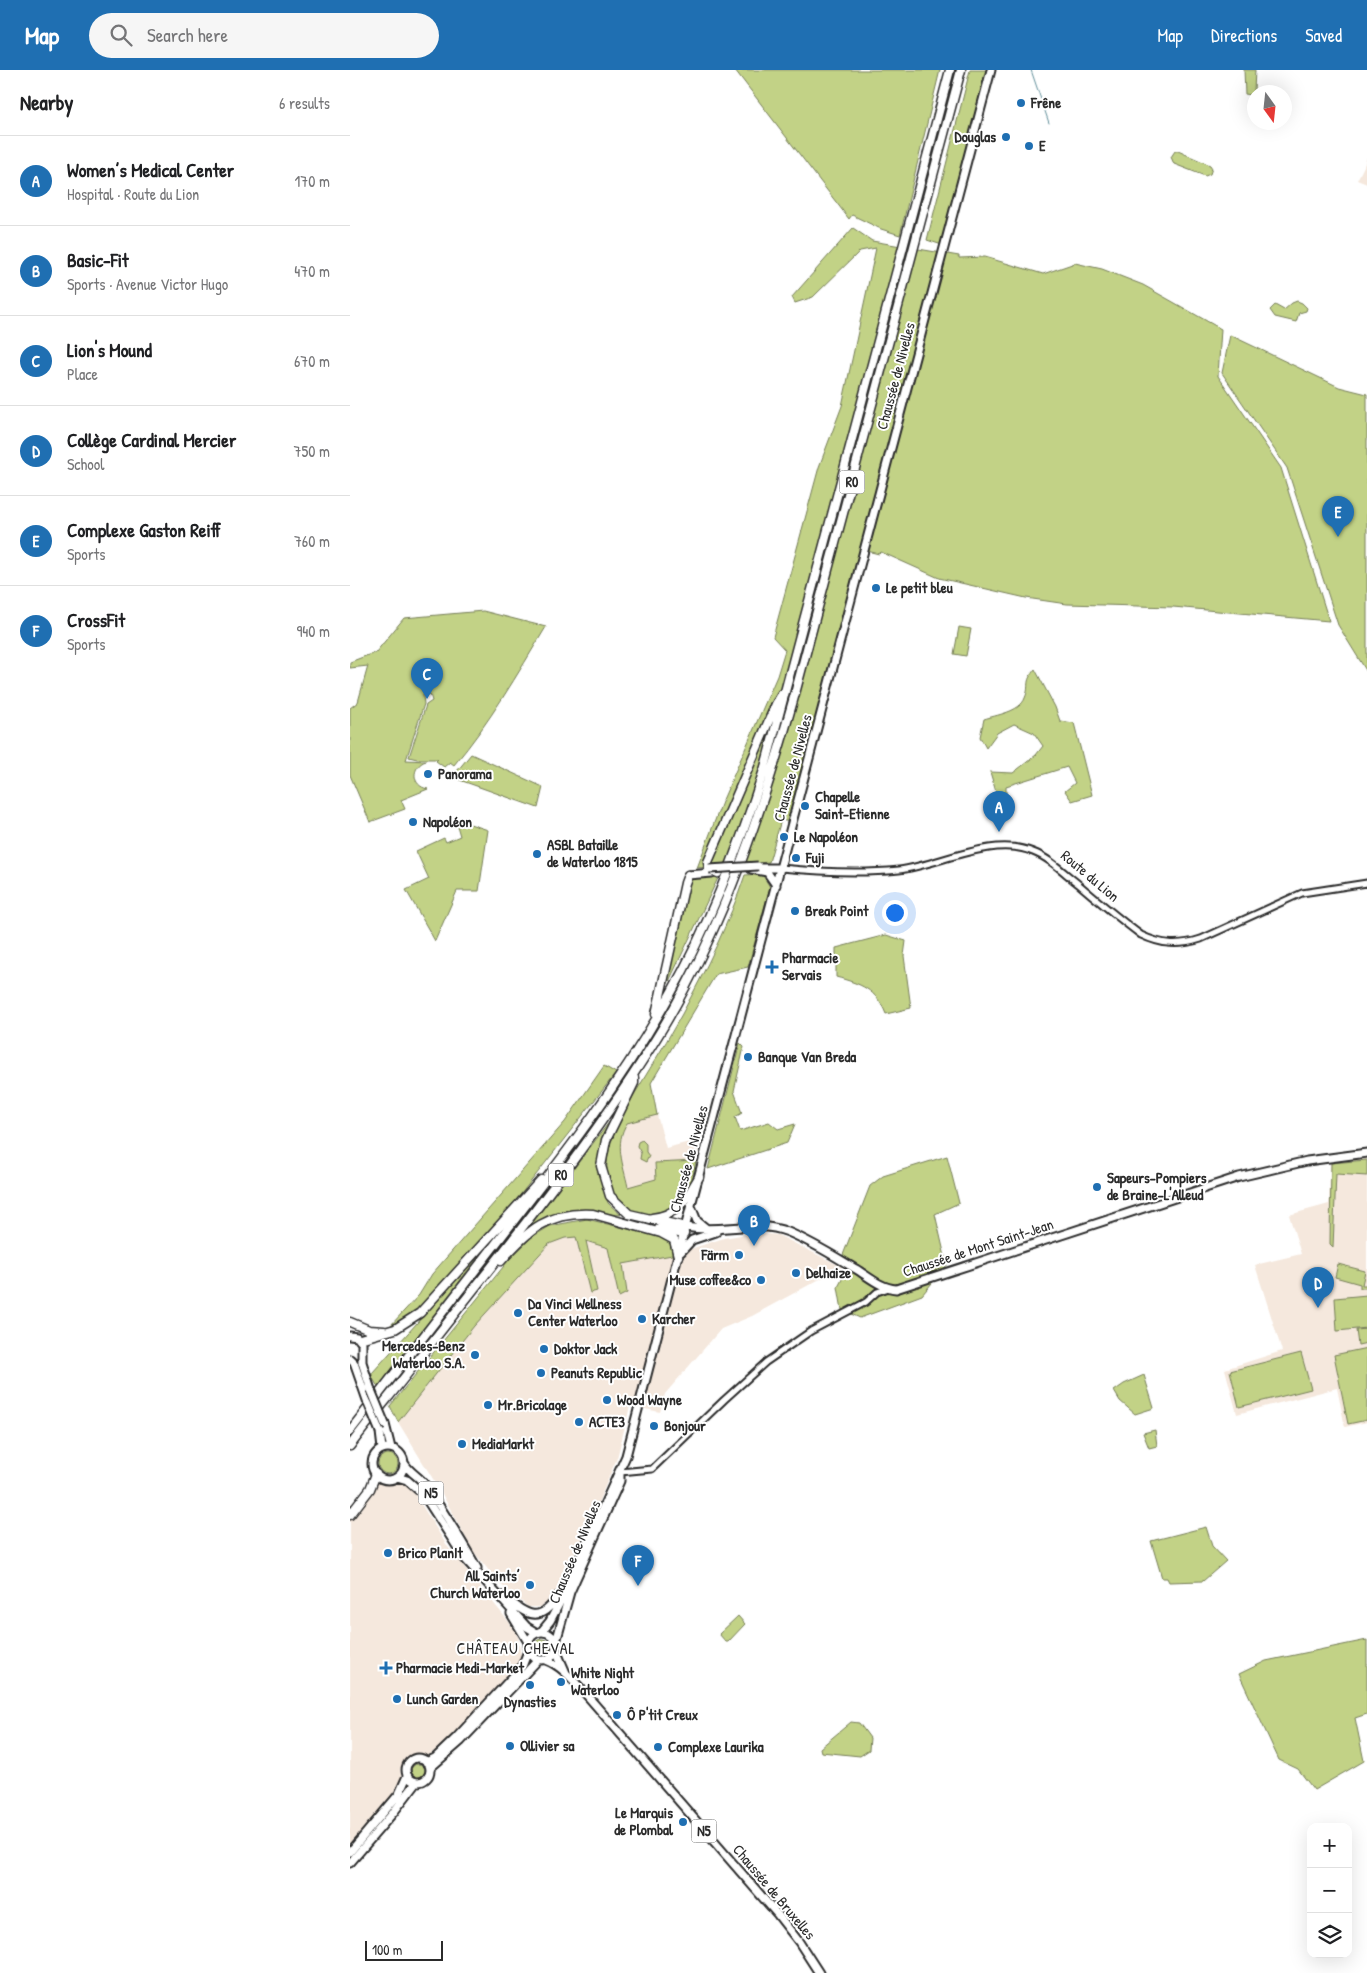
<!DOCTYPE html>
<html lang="en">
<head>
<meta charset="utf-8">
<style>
	body { margin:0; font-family:"Patrick Hand",sans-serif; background:#f6f6f6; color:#202124 }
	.controls { position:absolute; right:15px; bottom:15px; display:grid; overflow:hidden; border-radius:10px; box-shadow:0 5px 20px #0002 }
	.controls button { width:45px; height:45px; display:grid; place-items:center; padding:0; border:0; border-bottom:1px solid #e0e0e0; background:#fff; color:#202124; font:25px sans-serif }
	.compass { position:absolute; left:897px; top:15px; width:45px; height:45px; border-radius:50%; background:#fff; box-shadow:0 5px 20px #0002; rotate:165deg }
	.scale { position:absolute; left:15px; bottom:12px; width:78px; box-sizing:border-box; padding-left:5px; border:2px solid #2b2b2b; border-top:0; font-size:14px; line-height:18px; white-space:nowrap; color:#2b2b2b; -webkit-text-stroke:4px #fff; paint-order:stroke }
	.you { position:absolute; left:544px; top:842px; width:18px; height:18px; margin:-12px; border:4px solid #fff; border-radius:50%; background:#1a73e8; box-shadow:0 0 0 8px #1a73e833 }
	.badge { display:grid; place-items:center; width:32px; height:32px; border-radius:50%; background:#1f6fb2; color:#fff; font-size:16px; font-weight:700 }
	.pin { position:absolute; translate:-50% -41px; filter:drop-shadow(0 1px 2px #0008) }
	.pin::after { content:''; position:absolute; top:26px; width:18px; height:15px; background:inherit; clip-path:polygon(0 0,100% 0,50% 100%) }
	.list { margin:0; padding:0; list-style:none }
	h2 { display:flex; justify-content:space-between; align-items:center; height:65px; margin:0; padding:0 20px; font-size:21px }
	h2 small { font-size:16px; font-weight:400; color:#757577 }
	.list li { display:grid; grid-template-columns:32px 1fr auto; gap:15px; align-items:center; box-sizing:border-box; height:90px; padding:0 20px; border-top:1px solid #e0e0e0 }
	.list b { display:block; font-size:19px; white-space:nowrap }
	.list p { margin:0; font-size:16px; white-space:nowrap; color:#757577 }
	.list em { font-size:16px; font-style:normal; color:#757577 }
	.icon { flex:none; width:28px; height:28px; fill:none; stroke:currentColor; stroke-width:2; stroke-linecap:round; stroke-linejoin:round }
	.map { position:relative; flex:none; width:1017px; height:1903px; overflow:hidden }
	header { display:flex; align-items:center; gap:30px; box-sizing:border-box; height:70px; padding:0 25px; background:#1f6fb2; color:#fff }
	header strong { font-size:24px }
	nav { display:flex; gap:28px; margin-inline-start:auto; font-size:18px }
	.search { width:350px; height:45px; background:#f6f6f6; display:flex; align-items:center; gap:12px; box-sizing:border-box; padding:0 18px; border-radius:28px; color:#757577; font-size:19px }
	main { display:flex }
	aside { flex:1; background:#fff }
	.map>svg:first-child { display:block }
</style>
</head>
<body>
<header>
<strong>Map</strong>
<div class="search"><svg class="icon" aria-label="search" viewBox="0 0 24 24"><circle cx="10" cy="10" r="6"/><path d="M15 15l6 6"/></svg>Search here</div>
<nav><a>Map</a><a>Directions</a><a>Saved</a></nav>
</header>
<main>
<aside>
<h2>Nearby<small>6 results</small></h2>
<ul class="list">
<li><span class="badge">A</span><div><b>Women’s Medical Center</b><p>Hospital · Route du Lion</p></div><em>170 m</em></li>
<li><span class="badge">B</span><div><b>Basic-Fit</b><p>Sports · Avenue Victor Hugo</p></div><em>470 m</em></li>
<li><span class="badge">C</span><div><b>Lion's Mound</b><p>Place</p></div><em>670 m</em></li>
<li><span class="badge">D</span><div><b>Collège Cardinal Mercier</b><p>School</p></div><em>750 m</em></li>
<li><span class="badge">E</span><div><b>Complexe Gaston Reiff</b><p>Sports</p></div><em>760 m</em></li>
<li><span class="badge">F</span><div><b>CrossFit</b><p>Sports</p></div><em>940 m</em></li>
</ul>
</aside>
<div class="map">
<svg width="1017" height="1903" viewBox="0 0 1017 1903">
	<rect width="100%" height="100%" fill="#fff"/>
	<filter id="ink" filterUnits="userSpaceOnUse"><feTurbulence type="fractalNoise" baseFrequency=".02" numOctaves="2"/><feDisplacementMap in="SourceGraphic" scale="10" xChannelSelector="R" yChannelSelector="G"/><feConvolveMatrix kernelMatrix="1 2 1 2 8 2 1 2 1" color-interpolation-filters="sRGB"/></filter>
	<g filter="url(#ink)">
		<path fill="#f5e8dd" d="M1017,87v27l-10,-4 7,-14z
			M307,1045l9,33 35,-9 -5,22 -41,2 1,16 -28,8 -7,-25 -2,-14 5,-19 3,-6z
			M1017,1089v263l-22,5 -8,-39 -100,26 -12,-45 57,-18 -27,-86 46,-11 -12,-39 40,-11 1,-42z
			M403,1163l25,2 64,32 -90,49 -31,13 -56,65 -5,18 -30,-6 -13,52 -31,73 -34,68 -12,8h-12l-29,-24 -26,-32 -32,-59 -43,-70 76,-96 75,-82 16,-6 11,-2 14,57 7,-2 -11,-50 22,7 11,48 8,-4 -4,-28 49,-9 52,-17z
			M26,1411h27l11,12 34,54 61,75 9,15 3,18 -3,12 -10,11 -69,70 -11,8 -6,-3 -16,4 -6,12 2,12 -4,11 -48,56v-329l12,-11z"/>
		<path fill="#c2d286" stroke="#767e58" d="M385,0h205l-40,165 -19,-6 -29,-14 -3,4z
			M620,0h18l-46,175 -15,-5z
			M894,0h11l-1,21 -3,4 -6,-1z
			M825,81h3l32,14 2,3 -2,6 -5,2 -31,-12 -3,-7z
			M503,158l19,13 87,15v2l26,-1 58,17 32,-11 27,6 41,16 78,44 -3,47 63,92 48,153 -156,-14 -106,-3 -41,-6 -87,-20 -58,-26 -2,2 -16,-4 -73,272 -9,-2 -12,42 -72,6 25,-66 55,-126 8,-26 -12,-13 46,-170 23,-61 34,-158 -16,3 -47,46 -18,6 -3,-6z
			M947,231l5,2 5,5 -1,3 -7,2 -3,9 -21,-5 -5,-7 5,-5 9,5 8,-7z
			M880,265l109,52 28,7v278l-29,-47 -51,-157 -65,-95z
			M133,541l63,16c-29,48 -56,95 -92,138l-4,-3 -6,5 -8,-6 2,-2h-21l-8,-2 17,-52 6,-4 -2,-7 -7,1 1,9 -18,56 20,1c-15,5 -15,25 2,28l-27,11 4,9 -35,13 -20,-47v-67l8,-6 10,-36 -18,2v-6l26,-10 28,-34z
			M609,557l12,2 -5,27 -12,-2z
			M685,599l20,38 5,14 14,2 18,72 -20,6 -7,-10 10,-8 -8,-16 -61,19v18l-3,11 -13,-43 23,1 23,-18 7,-9 -9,-13 -20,-9 -17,9 -11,15 -6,-11 4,-18c12,-4 36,-7 41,-21 6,-14 -2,-14 10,-29z
			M121,684l72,33 -5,21 -84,-30 -1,-2z
			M105,749l33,11 -9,61h-22l-22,50 -29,-51 23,-11 -13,-28 28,-13 2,4 14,-6z
			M412,804l8,13 -22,80 -32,7 -65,109 6,32 -30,8c-13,21 -4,41 1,64l28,-8 -1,-16 41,-2c-3,15 -7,35 -19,46 -3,3 -9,5 -14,6 -24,9 -49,-9 -55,-34 -4,-18 3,-39 10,-56 20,-37 44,-72 64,-109 24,-45 47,-91 63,-139z
			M369,806l-56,118 26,-117z
			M536,865l20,6 -2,15 7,52 -25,6c-10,-25 -25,-30 -50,-37v-29z
			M390,973l4,4 -10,44 8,22 -7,4 5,14 29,-9 9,7 17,-5 -8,19 -79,26z
			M254,996l12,7 -99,126 -102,114 -12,8 -13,5 29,-31 13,-21 133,-152z
			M260,1051l-13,48 11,34 13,12 -48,-4 -22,4 -20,10z
			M292,1070l4,4v8l3,4 -3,6 -6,-3 1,-6 -4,-7 1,-4z
			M597,1086l12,47 -24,11 12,51 -25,30 -62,23 -18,-8 -4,-23 10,-19 -5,-13 27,-69 13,-10z
			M1017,1090v16l-31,-2 -3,73 -3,-3 1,-81z
			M237,1149l77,19 8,8v9l-49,9 4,29 -8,4 -11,-49 -22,-7 11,50 -7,2 -14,-56 -11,1 -16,6 -75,82 -76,96 -8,-16 118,-145 24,-24 18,-11z
			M139,1173l-111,144 -6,-10v-4z
			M988,1194l27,7 -3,14h5v3h-7v-4l-25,-7z
			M1017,1225v33l-30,3 -2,-33z
			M1017,1259v14l-9,2 -2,-15z
			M1017,1278v72l-19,4 -14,-69z
			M951,1283l10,36 -72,18 -9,-36z
			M794,1305l10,33 -19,6 -15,-13 -6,-10 10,-7z
			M805,1360l2,16 -8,2 -6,-15z
			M28 1394a10 10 0 1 1 20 0a10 10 0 1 1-20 0Z
			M856,1457l6,19 14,15 -23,20 -34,1 -2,-4h-5l-11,-37z
			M388,1546l7,8 -17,18h-2l-7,-8z
			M184 1577a8 8 0 1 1 16 0a8 8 0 1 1-16 0Z
			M1017,1570v74l-12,4 9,43 -50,29 -16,-21 -19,-9 -40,-86 27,-13z
			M501,1652l8,1 11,15 -1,12 -9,6 -39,-4 -1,-4z
			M61 1701a7 7 0 1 1 14 0a7 7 0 1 1-14 0Z"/>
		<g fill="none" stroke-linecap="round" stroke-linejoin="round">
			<path stroke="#5f8d98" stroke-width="1" d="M681,0l18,53"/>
			<g stroke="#2b2b2b" stroke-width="9">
				<path id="minor" d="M431,798c39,4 79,6 118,2 41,-5 93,-35 134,-18 16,6 29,19 43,30 21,18 43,37 65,53 21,10 38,11 60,4l101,-46 65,-10
					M270,1402l32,-3 72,-69 42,-38 45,-31 55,-29 11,-10 9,-3"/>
			</g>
			<g stroke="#2b2b2b" stroke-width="11">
				<path id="major" d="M410,798h21
					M401,799l16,3 9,13
					M338,805l24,-2
					M341,1136l6,15 10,8
					M336,1157c34,7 69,-8 102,5 24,10 46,24 68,37 13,8 25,19 40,20l343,-112 68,-16 60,-8
					M331,1182l11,-12 24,-8
					M0,1266l7,1 5,6v19l9,28
					M0,1289l4,4 14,40
					M35,1354l6,24
					M30,1362l2,17
					M22 1394a16 16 0 1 1 32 0a16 16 0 1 1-32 0Z
					M54,1393c7,11 15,13 21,22 19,26 36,55 52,83
					M47,1407l10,3 16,14 42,65 62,68 10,6
					M153,1526c23,18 36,30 55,0
					M161,1544l17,28
					M178 1576a14 14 0 1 1 28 0a14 14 0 1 1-28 0Z
					M191,1562l9,-11 9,-17 67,-148 65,-251 300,-1135
					M206,1572l14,-50 50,-111v-8
					M206,1580l10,23
					M196,1590c16,6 27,20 38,32l194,223 21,27 20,31
					M56 1700a12 12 0 1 1 24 0a12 12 0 1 1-24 0Z
					M76,1692l9,-4 22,-21 61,-66 5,-7 5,-13
					M80,1698l31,-27 77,-81
					M0,1782l49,-58 8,-18
					M0,1793l43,-50 23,-30"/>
			</g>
			<g stroke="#2b2b2b" stroke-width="11">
				<path id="highway" d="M368,803l-9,-4 -1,-7 68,-158 6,-10
					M306,944l29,-131 3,-8
					M284,1008v5l-28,57 -5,26 9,30 19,18 57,13
					M302,1148c27,-3 34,-19 47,-41
					M309,1159l25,5
					M151,1191c27,-31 48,-50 92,-47l68,19 13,7 4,16
					M0,1252l19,8 15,1
					M10,1269l35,-10 25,-16 121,-133
					M0,1361c50,-65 101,-129 151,-194 61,-78 122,-157 170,-244 40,-71 69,-148 94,-226l185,-697
					M0,1376c19,-26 41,-51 61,-77 86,-111 178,-219 251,-340 63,-106 101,-221 134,-339l165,-620
					M0,1445l20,-26 6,-15"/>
			</g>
			<use href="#minor" stroke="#fff" stroke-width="5"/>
			<use href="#major" stroke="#fff" stroke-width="7"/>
			<use href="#highway" stroke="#fff" stroke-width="8"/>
			<g stroke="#2b2b2b" stroke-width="11" stroke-linecap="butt">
				<path id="major-bridge" d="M359,799l49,-3
					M21,1320l14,34
					M18,1333l12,29"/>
			</g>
			<use href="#major-bridge" stroke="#fff" stroke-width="7"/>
		</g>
	</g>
	<g fill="#1f6fb2" stroke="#fff" stroke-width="2">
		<circle cx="671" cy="33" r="5"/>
		<circle cx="656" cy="67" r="5"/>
		<circle cx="679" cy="76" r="5"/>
		<circle cx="526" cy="518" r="5"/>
		<circle cx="78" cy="704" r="5"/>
		<circle cx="455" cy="736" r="5"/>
		<circle cx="63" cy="752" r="5"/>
		<circle cx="434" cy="767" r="5"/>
		<circle cx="187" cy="784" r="5"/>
		<circle cx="446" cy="788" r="5"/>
		<circle cx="445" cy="841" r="5"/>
		<path d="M419.5 889.5h5v5h5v5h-5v5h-5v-5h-5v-5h5z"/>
		<circle cx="398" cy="987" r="5"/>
		<circle cx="747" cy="1117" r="5"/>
		<circle cx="389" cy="1185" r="5"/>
		<circle cx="446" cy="1203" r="5"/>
		<circle cx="411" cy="1210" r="5"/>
		<circle cx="168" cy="1243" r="5"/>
		<circle cx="292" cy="1249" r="5"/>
		<circle cx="194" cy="1279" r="5"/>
		<circle cx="125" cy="1285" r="5"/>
		<circle cx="191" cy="1303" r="5"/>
		<circle cx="257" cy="1330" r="5"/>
		<circle cx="138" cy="1335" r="5"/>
		<circle cx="229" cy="1352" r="5"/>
		<circle cx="304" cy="1356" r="5"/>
		<circle cx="112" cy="1374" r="5"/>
		<circle cx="38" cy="1483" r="5"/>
		<circle cx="180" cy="1515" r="5"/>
		<path d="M33.5 1590.5h5v5h5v5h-5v5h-5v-5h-5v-5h5z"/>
		<circle cx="211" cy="1612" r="5"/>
		<circle cx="180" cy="1615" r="5"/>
		<circle cx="47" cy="1629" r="5"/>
		<circle cx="267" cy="1645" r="5"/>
		<circle cx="160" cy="1676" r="5"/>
		<circle cx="308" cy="1677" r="5"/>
		<circle cx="333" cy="1752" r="5"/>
	</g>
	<g text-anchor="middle" stroke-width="4" stroke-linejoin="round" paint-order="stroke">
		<g fill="#fff" stroke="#6b6b6b" stroke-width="1">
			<rect x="489.5" y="400.5" width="25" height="23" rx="4"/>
			<rect x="198.5" y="1093.5" width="25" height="23" rx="4"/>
			<rect x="68.5" y="1411.5" width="25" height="23" rx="4"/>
			<rect x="341.5" y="1749.5" width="25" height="23" rx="4"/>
		</g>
		<g font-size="14" font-weight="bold" fill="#2b2b2b">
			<text x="502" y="417">R0</text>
			<text x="211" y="1110">R0</text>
			<text x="81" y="1428">N5</text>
			<text x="354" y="1766">N5</text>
		</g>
		<g font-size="15" font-weight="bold" fill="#2b2b2b" stroke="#fff" text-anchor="start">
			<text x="681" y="38">Frêne</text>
			<text x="646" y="72" text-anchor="end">Douglas</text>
			<text x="689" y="81">E</text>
			<text x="536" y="523">Le petit bleu</text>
			<text x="88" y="709">Panorama</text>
			<text x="465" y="732">Chapelle<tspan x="465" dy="17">Saint-Etienne</tspan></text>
			<text x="73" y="757">Napoléon</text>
			<text x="444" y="772">Le Napoléon</text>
			<text x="197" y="780">ASBL Bataille<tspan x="197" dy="17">de Waterloo 1815</tspan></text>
			<text x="456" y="793">Fuji</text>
			<text x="455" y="846">Break Point</text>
			<text x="432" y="893">Pharmacie<tspan x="432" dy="17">Servais</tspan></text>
			<text x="408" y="992">Banque Van Breda</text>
			<text x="757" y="1113">Sapeurs-Pompiers<tspan x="757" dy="17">de Braine-L'Alleud</tspan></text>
			<text x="379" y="1190" text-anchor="end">Färm</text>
			<text x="456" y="1208">Delhaize</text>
			<text x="401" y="1215" text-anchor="end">Muse coffee&amp;co</text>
			<text x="178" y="1239">Da Vinci Wellness<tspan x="178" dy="17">Center Waterloo</tspan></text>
			<text x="302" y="1254">Karcher</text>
			<text x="115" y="1281" text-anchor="end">Mercedes-Benz<tspan x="115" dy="17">Waterloo S.A.</tspan></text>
			<text x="204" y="1284">Doktor Jack</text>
			<text x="201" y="1308">Peanuts Republic</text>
			<text x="267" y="1335">Wood Wayne</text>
			<text x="148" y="1340">Mr.Bricolage</text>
			<text x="239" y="1357">ACTE3</text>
			<text x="314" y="1361">Bonjour</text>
			<text x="122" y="1379">MediaMarkt</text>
			<text x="48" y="1488">Brico PlanIt</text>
			<text x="170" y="1511" text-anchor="end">All Saints’<tspan x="170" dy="17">Church Waterloo</tspan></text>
			<text x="46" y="1603">Pharmacie Medi-Market</text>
			<text x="221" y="1608">White Night<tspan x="221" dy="17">Waterloo</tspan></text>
			<text x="57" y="1634">Lunch Garden</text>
			<text x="180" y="1637" text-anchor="middle">Dynasties</text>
			<text x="277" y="1650">Ô P'tit Creux</text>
			<text x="170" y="1681">Ollivier sa</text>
			<text x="318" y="1682">Complexe Laurika</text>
			<text x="323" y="1748" text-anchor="end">Le Marquis<tspan x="323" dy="17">de Plombal</tspan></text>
		</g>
		<g font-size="15" fill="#2b2b2b" stroke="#fff">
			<text transform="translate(546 306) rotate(-75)" y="5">Chaussée de Nivelles</text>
			<text transform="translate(443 698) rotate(-75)" y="5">Chaussée de Nivelles</text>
			<text transform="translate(740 806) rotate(40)" y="5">Route du Lion</text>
			<text transform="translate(339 1089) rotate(-75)" y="5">Chaussée de Nivelles</text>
			<text transform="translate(628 1178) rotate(-18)" y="5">Chaussée de Mont Saint-Jean</text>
			<text transform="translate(225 1482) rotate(-67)" y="5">Chaussée de Nivelles</text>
			<text transform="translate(424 1822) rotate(50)" y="5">Chaussée de Bruxelles</text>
		</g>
		<g font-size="16" letter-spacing="1" fill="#2b2b2b" stroke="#fff">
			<text x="166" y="1584">CHÂTEAU CHEVAL</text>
		</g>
	</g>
</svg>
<div class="controls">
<button>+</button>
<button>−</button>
<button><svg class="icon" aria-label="layers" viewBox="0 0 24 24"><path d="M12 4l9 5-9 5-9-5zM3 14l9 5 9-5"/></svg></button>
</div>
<svg class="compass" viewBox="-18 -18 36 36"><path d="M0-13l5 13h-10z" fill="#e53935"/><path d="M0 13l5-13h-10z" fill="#757577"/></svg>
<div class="scale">100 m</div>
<div class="you"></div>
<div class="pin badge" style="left:649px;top:762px">A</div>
<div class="pin badge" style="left:404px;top:1176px">B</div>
<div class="pin badge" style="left:77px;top:629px">C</div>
<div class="pin badge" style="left:968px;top:1238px">D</div>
<div class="pin badge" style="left:988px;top:467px">E</div>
<div class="pin badge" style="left:288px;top:1516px">F</div>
</div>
</main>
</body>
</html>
